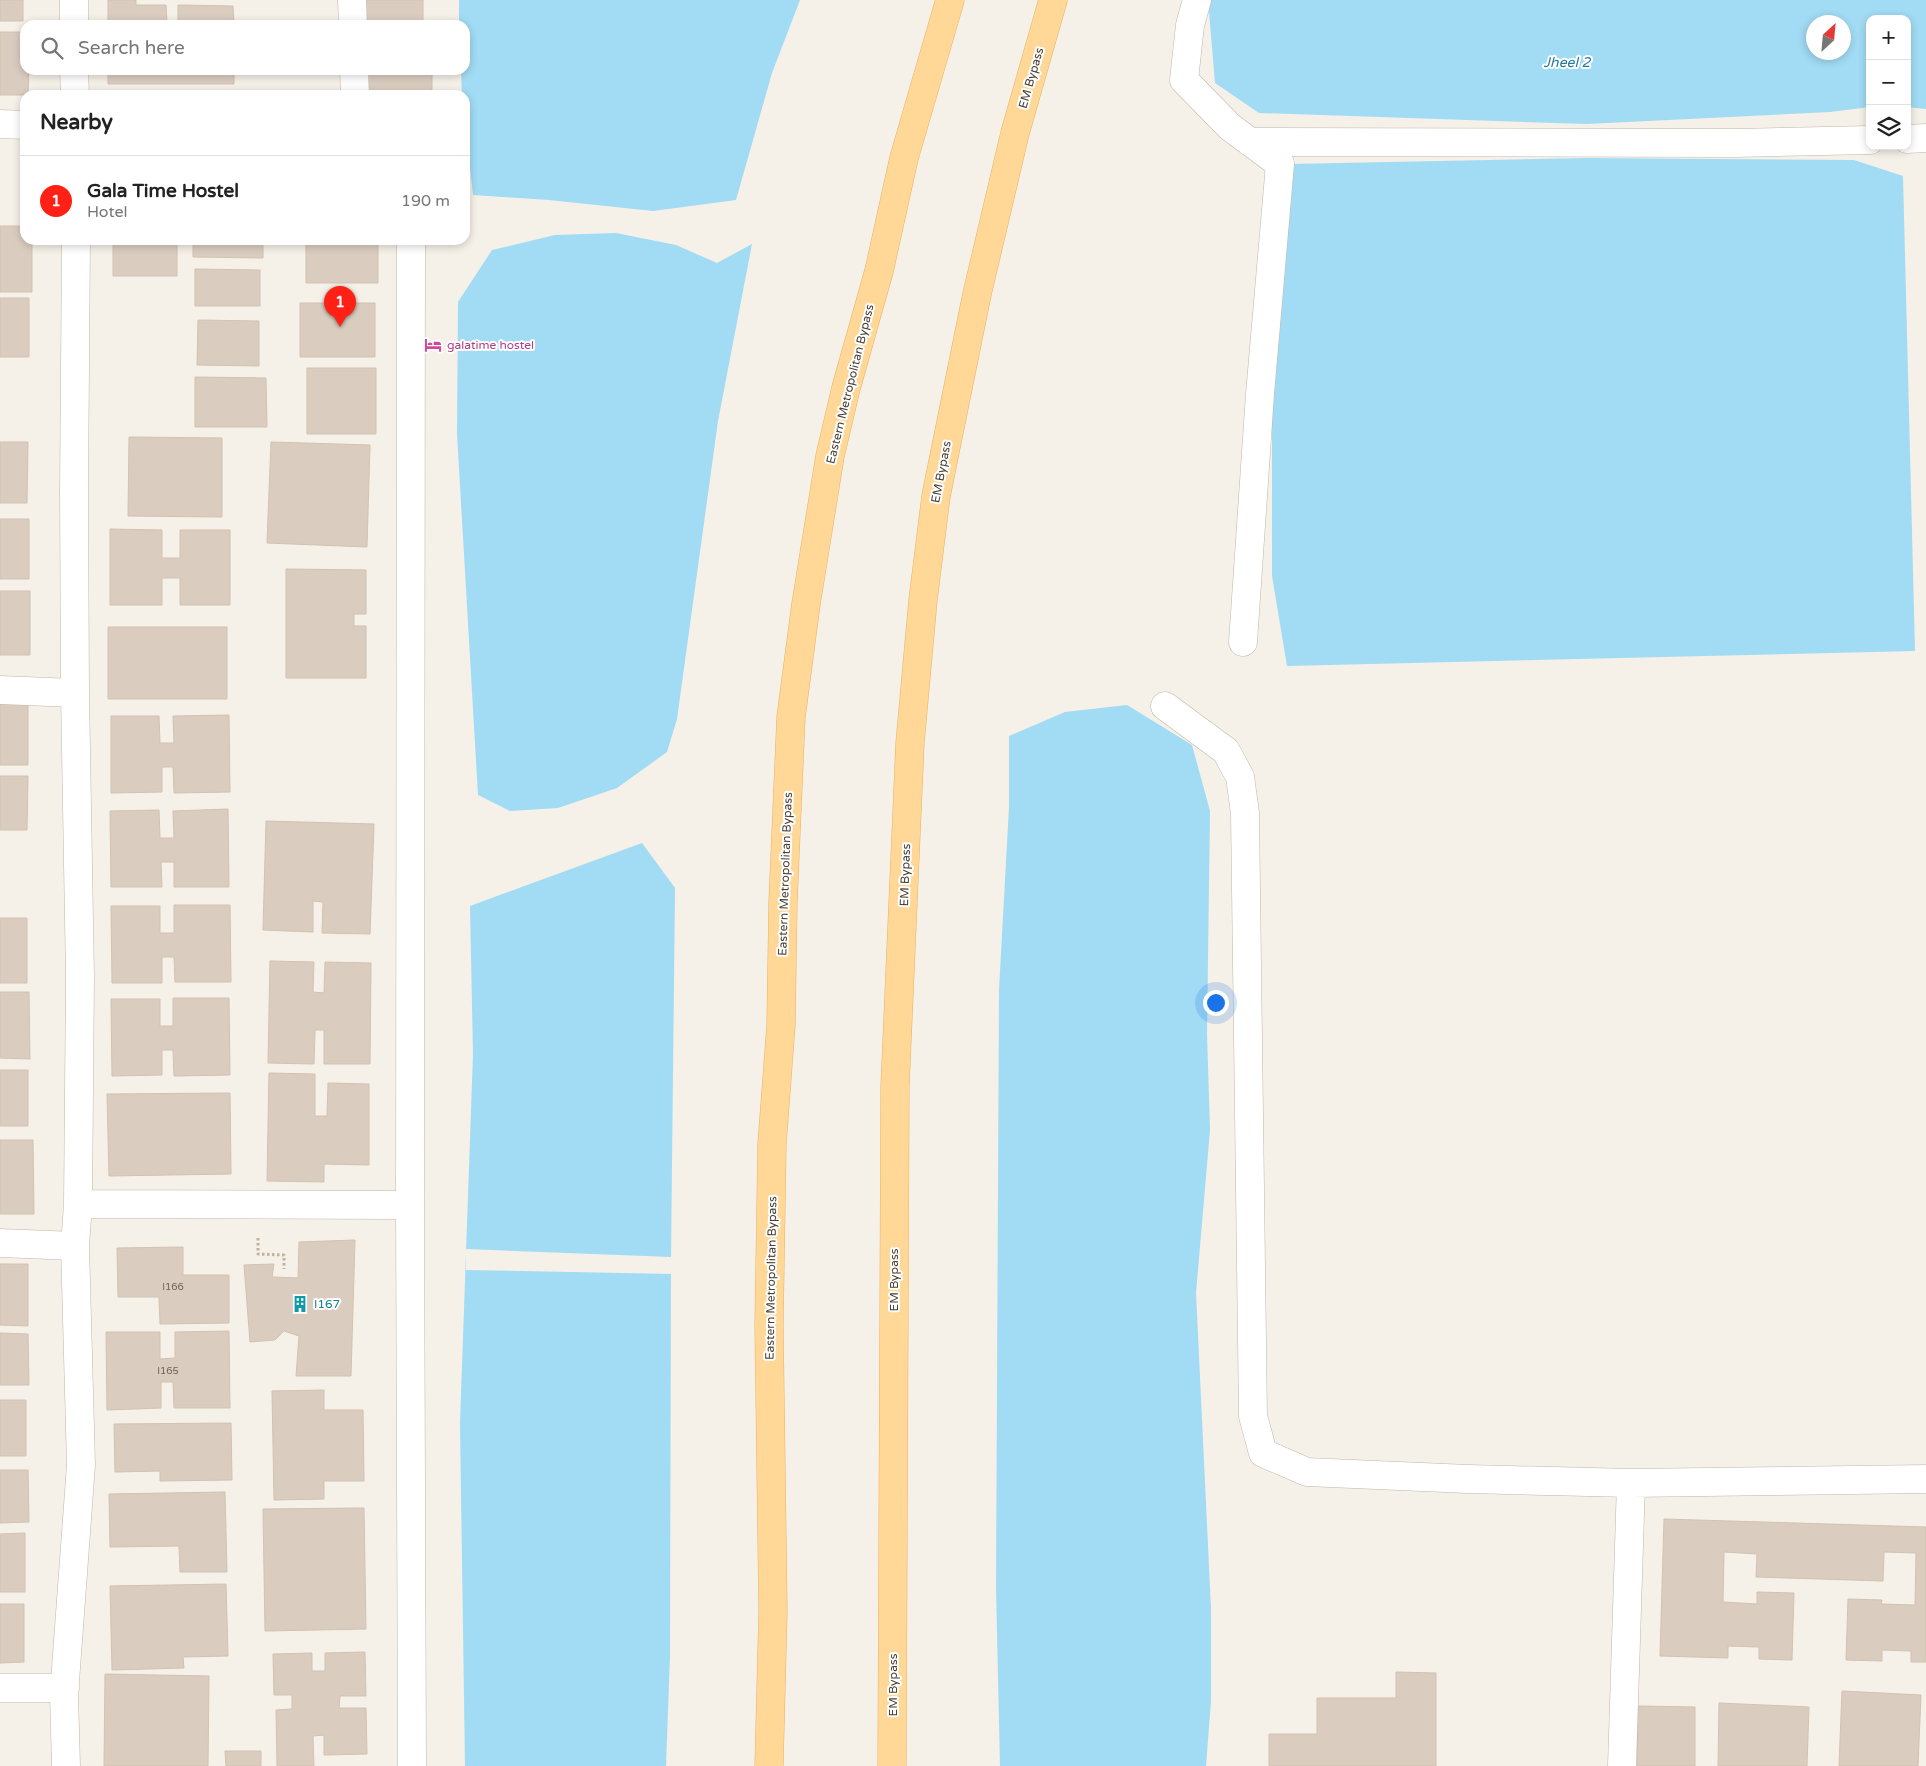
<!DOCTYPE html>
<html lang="en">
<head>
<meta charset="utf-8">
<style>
	body { margin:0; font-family:"Varela Round",sans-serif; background:#f6f6f6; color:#222 }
	.controls { position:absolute; right:15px; top:15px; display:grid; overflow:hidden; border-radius:10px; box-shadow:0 2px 8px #0003 }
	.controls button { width:45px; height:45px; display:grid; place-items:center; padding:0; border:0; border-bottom:1px solid #e0e0e0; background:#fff; color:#222; font:25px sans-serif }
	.compass { position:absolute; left:1806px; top:15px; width:45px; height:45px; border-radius:50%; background:#fff; box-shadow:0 2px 8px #0003; rotate:26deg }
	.you { position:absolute; left:1215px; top:1002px; width:18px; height:18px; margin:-12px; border:4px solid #fff; border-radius:50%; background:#1a73e8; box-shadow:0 0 0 8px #1a73e833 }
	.badge { display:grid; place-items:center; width:32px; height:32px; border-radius:50%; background:#ff2115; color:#fff; font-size:16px; font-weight:700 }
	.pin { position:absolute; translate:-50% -41px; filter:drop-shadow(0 1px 2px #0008) }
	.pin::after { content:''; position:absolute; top:26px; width:18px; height:15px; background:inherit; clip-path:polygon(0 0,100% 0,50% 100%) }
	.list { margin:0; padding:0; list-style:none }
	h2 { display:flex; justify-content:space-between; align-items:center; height:65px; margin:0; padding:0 20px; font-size:21px }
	h2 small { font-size:16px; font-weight:400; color:#767676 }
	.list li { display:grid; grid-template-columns:32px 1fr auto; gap:15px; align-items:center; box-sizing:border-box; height:90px; padding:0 20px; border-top:1px solid #e0e0e0 }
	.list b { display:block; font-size:19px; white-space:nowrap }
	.list p { margin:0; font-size:16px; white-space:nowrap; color:#767676 }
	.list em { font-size:16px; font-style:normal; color:#767676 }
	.icon { flex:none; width:28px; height:28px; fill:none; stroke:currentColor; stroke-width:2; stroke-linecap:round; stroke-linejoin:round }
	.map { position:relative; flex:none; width:1926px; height:1766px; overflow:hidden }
	.search { position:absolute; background:#fff; box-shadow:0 2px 8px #0003; left:20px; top:20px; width:450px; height:55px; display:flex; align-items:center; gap:12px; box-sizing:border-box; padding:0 18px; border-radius:15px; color:#767676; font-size:19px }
	.panel { position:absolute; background:#fff; box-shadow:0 2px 8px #0003; left:20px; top:90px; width:450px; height:155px; border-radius:15px }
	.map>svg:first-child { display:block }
</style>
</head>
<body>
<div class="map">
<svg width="1926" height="1766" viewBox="0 0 1926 1766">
	<rect width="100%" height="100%" fill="#f5f0e8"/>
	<path fill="#a2dbf4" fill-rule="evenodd" d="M459,0h341l-28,73 -36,127 -83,11 -104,-11 -76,-5 -8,-71v-29h-3l-1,-25h4v-45h-6z
		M1208,0h718v109l-19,-2v-88h-37v88l-40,5 -243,12 -328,-11 -44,-30zM1814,22h30v30h-30z
		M1587,158l267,2 49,16 12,475 -628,15 -15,-90v-401l18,-11z
		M616,233l60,12 41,18 35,-19 -34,177 -41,298 -10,33 -50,36 -59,20 -48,3 -32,-16 -21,-361 1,-132 34,-52 63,-15z
		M1127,705l65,40 18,66 -3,223 3,96 -14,163 15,316v92l-5,65h-206l-4,-178 3,-598 10,-183v-71l56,-24z
		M642,843l33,45 -4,369 -1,398 -4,111h-201l-5,-343 13,-369 -3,-148z"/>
	<path fill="#f5f0e8" d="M466,1249l205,8 1,17 -206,-4z"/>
	<path fill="#dacdc0" stroke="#d2c2b0" d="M0,0h23v21h-23z
		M108,0h28v5h30l1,19 11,-1v-18l55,1 1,19h-126z
		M358,0h65v25h-65z
		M0,32h25v38h4l-1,25h-28z
		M108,70h126v14h-126z
		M364,70h68v25h-68z
		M0,226h25v14h7v52h-32z
		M113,240h64v36h-64z
		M193,240h70v18l-70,-1z
		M306,240h72v43h-72z
		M195,269l65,1v36h-65z
		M0,298h29v59h-29z
		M300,303h75v54h-75z
		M198,320l61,1v45l-62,-1z
		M307,368h69v66h-69z
		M195,377l71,1 1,49h-72z
		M129,437l93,1v79l-94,-1z
		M0,442h28l-1,61h-27z
		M271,442l99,3 -3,102 -100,-4z
		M0,519h29v60h-29z
		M110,529l52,1v28h18v-28h50v75h-50v-27h-18v27h-52z
		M286,569l80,1v44h-12v12h12v52h-80z
		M0,591h30v64h-30z
		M108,627h119v72h-119z
		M0,700h28v65h-28z
		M229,715l1,77 -56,1 -1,-26h-11v25l-51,1v-77h48l1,27h14l-1,-27z
		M0,776h28l-1,54h-27z
		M228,809l1,78h-55v-25h-13l1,25h-51l-1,-76 49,-1 1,28h14l-1,-27z
		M266,821l108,3 -4,110 -48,-1 1,-31 -10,-1v31l-50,-2z
		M174,905h56l1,77h-56l-1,-25h-12v26h-50l-1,-77h49v27h14z
		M0,918h27v65h-27z
		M270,961l44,1 -1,30 11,1 1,-31 46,1 -1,101h-46v-34h-9l-1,34 -46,-1z
		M0,992h29l1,67 -30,-1z
		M173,998h56l1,77 -56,1 -1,-26h-11v25l-50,1 -1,-77h49v27h13z
		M0,1070h28v56h-28z
		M269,1073l46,1v42h12l1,-33 41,1v81l-45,-1v18l-57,-1z
		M230,1093l1,81 -122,2 -2,-82z
		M0,1140h33l1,74h-34z
		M355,1240l-4,136h-55l3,-40 -15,-5 -9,9 -25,2 -6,-77 30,-1 -2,13 26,1 1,-36z
		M183,1247v28h46v48l-69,1 -1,-27h-41l-1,-49z
		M0,1264h28v62l-28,-1z
		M229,1331l1,77h-56l-1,-26h-12v26l-54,2 -1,-78h54v27l15,-1v-26z
		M0,1333l28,1 1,51h-29z
		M324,1390v20h39l1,71h-40v18l-50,1 -2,-109z
		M0,1400h26v56h-26z
		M231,1423l1,57 -72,1v-10l-45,1 -1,-48z
		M0,1470h28l1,52 -29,1z
		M225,1492l2,80h-47l-1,-26 -69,1 -1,-53z
		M364,1508l2,121 -101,2 -2,-122z
		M1664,1519l262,8v135h-15v-11l-29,-1v11l-36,-1 2,-61 34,1 -1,4 34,1 1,-52 -32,-1 -1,29 -127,-4 1,-23 -33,-2 -1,50 34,2v-12l37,1 -2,67 -33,-1v-12l-31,-1v12l-68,-2z
		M25,1533v59h-25v-58z
		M226,1584l2,72 -45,1 1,11 -72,2 -2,-84z
		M0,1604h24v58l-24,1z
		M365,1652l1,44h-26l-1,12h27l1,46 -43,1v-20l-11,1 1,30h-37l-1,-56 16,-1v-14h-18l-1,-41 39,-1v18h13v-18z
		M1396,1672l40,1v93h-167v-32h48v-36h79z
		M105,1674l104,2 -1,90h-104z
		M1842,1691l79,4 -3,71h-79z
		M1719,1703l90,4 -2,59h-89z
		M1638,1706l57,1v59h-58z
		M225,1751h36v15h-35z"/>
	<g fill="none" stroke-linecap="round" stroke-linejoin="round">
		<g stroke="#c1b7aa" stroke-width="29">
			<path id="minor" d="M352,0l1,25
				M1197,0l-7,25 -6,55 46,47 50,37 -20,230 -17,248
				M74,25v-25
				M74,70l1,25
				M354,70l1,25
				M0,124l25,1
				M1907,139l19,-1
				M1250,142l486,1 134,-3
				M411,240l-1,965 2,561
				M0,690l75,3
				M1165,706l61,45 14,26 5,36 8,603 10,37 44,19 161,7 163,4 295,-4
				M78,1204l332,1
				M0,1243l75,3
				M0,1688h65
				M66,1766l-2,-71 17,-230 -6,-219 3,-42 2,-227 -5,-284 -1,-201 2,-252
				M1622,1766l9,-283"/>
		</g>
		<g stroke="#eab361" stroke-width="29">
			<path id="major" d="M769,1766l4,-155 -4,-286 3,-181 9,-119 2,-123 8,-185 15,-113 24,-148 16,-68 33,-117 25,-113 46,-158
				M892,1766l3,-680 15,-343 13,-143 13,-104 41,-202 38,-161 38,-133"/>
		</g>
		<path stroke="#c4b19b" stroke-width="3" stroke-dasharray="2.5 2.5" stroke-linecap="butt" d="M258,1238v16l26,1v14"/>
		<use href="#minor" stroke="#fff" stroke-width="28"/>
		<use href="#major" stroke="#ffd797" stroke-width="28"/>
	</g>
	<defs>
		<g id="hotel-bare" transform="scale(1.35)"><path d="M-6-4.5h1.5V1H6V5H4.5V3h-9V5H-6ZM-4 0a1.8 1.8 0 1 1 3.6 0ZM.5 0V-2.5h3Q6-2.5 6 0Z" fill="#d1479c" stroke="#fff" stroke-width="2.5" paint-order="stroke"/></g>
		<g id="building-bare" transform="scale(1.35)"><path d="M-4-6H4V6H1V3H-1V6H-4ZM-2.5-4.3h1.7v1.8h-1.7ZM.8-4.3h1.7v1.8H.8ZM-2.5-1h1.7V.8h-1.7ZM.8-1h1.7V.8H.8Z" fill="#0f9aa8" stroke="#fff" stroke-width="2.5" paint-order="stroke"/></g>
	</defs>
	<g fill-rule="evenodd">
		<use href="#hotel-bare" x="433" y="345"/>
		<use href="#building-bare" x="300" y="1304"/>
	</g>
	<g text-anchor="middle" stroke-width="4" stroke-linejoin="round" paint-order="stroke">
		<g font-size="10" fill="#6d6358">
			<text x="173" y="1290">I166</text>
			<text x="168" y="1374">I165</text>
		</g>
		<g font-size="12" fill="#494036" stroke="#fff">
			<text transform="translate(1031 78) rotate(-74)" y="4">EM Bypass</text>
			<text transform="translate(850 384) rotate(-76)" y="4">Eastern Metropolitan Bypass</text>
			<text transform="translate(941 472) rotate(-79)" y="4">EM Bypass</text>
			<text transform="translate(785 874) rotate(-88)" y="4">Eastern Metropolitan Bypass</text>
			<text transform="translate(905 875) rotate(-88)" y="4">EM Bypass</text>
			<text transform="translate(771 1278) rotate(-89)" y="4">Eastern Metropolitan Bypass</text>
			<text transform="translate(894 1280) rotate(-90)" y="4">EM Bypass</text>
			<text transform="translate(893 1685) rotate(-90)" y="4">EM Bypass</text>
		</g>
		<g font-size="12" fill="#b23c85" stroke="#fff" text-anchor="start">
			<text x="447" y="349">galatime hostel</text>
		</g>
		<g font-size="12" fill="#0d838f" stroke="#fff" text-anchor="start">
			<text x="314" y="1308">I167</text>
		</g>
		<g font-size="14" font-style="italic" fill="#257aa2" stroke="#fff">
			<text x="1567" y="67">Jheel 2</text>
		</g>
	</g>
</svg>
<div class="controls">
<button>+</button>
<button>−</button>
<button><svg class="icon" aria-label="layers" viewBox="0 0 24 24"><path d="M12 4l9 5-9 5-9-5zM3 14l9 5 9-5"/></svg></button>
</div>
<svg class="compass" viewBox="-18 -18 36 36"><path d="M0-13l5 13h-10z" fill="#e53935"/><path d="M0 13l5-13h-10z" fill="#767676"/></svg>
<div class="you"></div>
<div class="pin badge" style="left:340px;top:327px">1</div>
<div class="search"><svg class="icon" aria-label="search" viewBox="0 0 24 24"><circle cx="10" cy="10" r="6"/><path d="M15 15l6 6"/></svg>Search here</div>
<section class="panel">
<h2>Nearby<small></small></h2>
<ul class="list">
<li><span class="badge">1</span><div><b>Gala Time Hostel</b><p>Hotel</p></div><em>190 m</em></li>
</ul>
</section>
</div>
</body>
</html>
